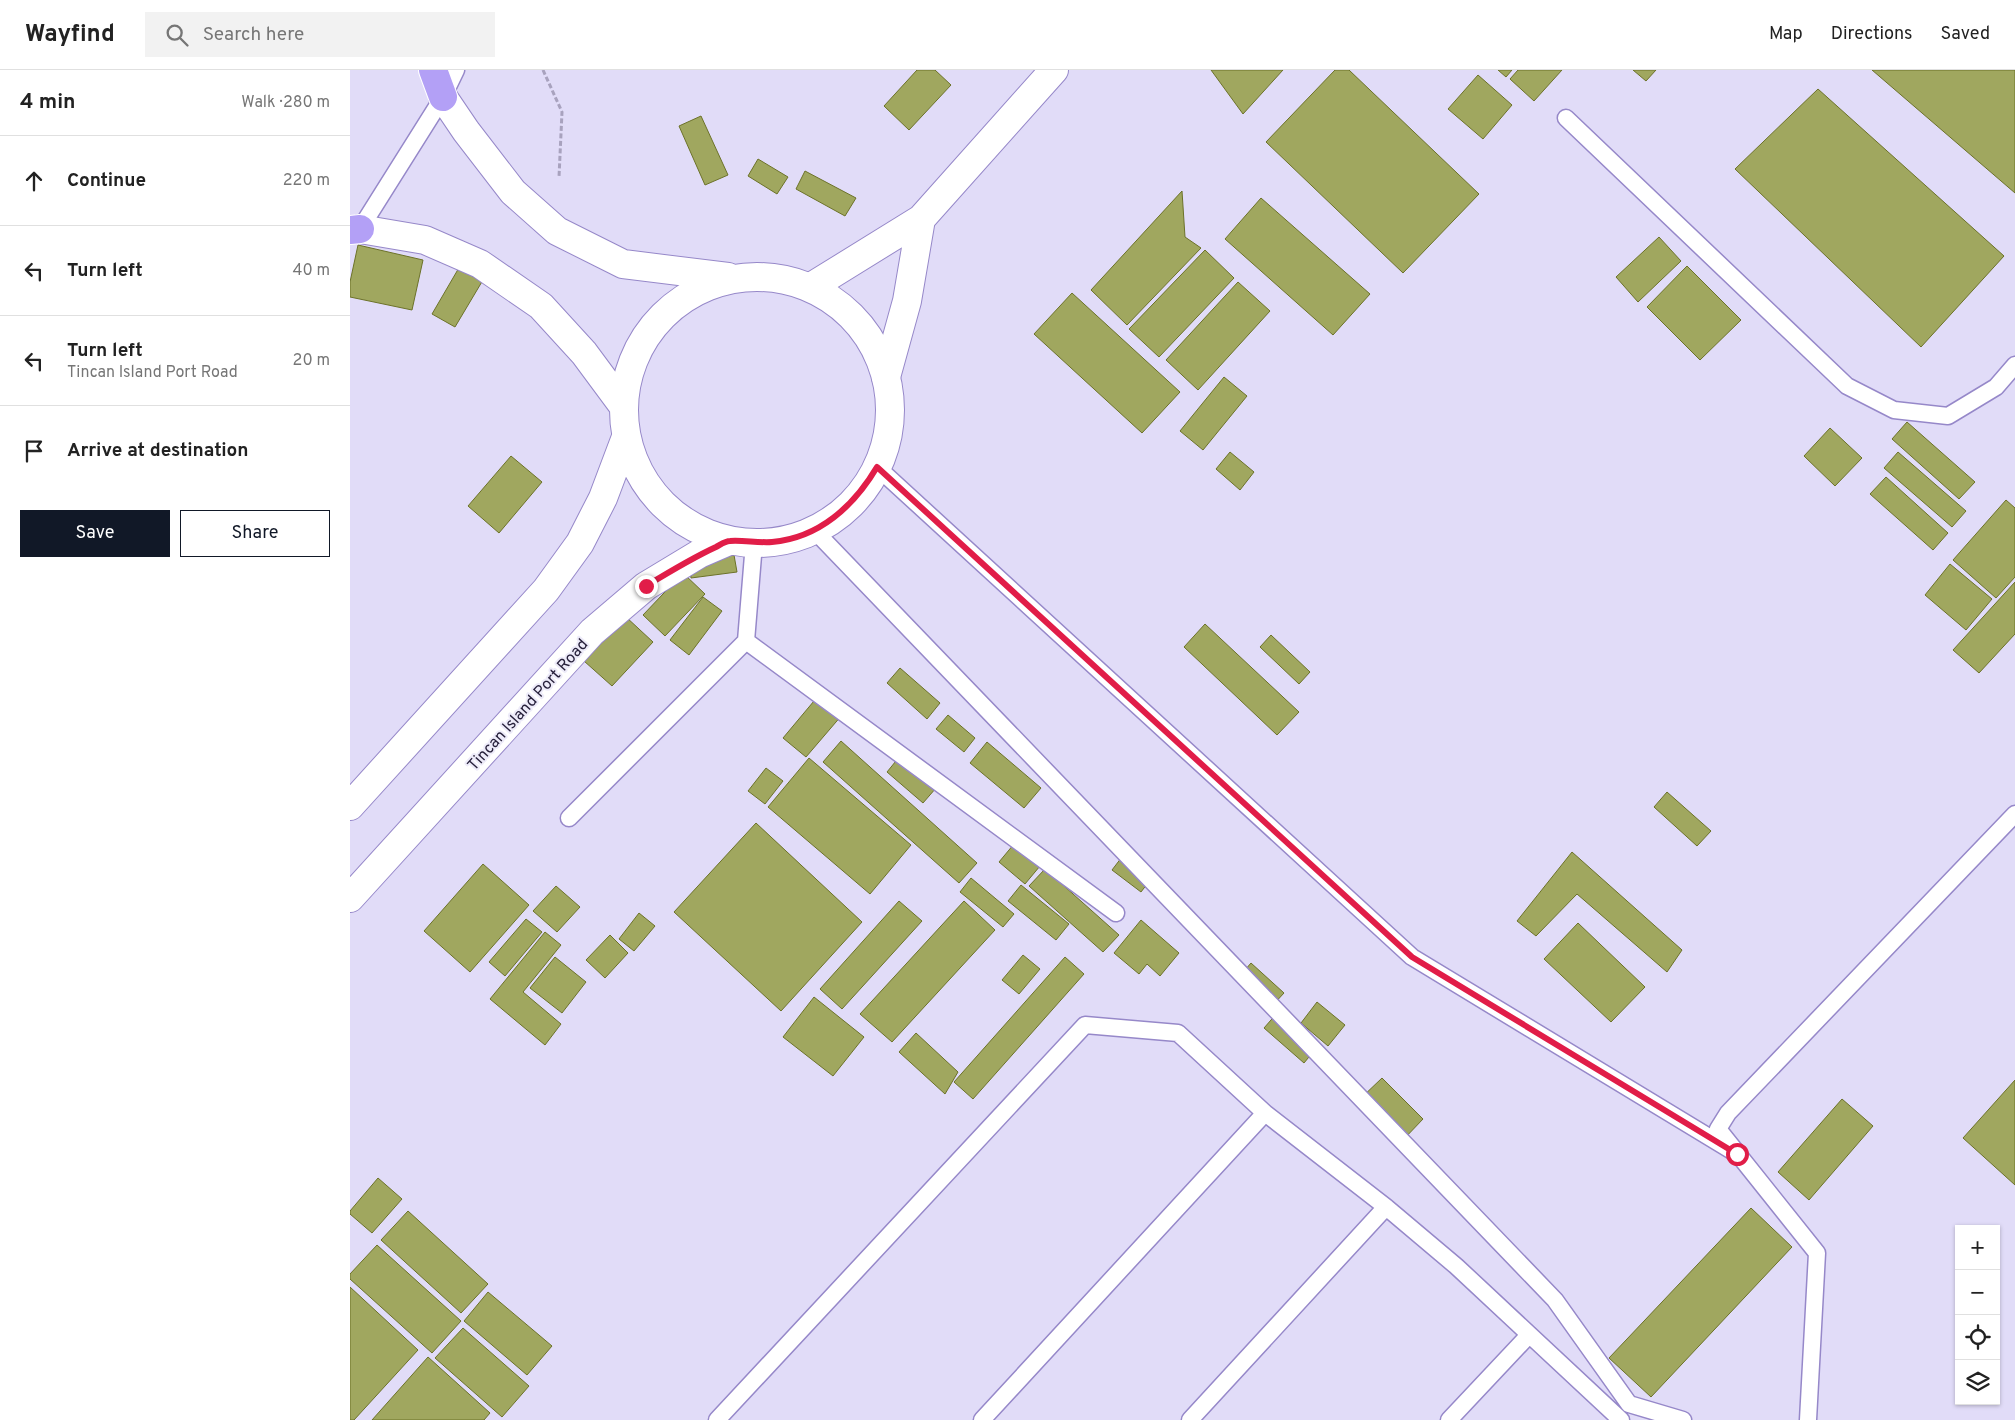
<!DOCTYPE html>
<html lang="en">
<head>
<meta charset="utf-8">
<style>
	body { margin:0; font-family:Overpass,sans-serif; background:#f2f2f2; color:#222 }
	.controls { position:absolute; right:15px; bottom:15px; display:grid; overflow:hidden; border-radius:0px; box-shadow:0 1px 4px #0004 }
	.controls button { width:45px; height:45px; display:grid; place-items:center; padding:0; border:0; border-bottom:1px solid #e0e0e0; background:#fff; color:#222; font:25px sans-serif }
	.stop { position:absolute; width:15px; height:15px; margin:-11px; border:4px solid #e11d48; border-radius:50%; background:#fff }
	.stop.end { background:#e11d48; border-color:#fff; box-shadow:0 1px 5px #0008 }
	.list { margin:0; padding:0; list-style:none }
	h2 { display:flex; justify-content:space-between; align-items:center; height:65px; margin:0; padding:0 20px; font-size:21px }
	h2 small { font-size:16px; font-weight:400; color:#767676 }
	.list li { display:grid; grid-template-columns:32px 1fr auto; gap:15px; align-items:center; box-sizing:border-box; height:90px; padding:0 20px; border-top:1px solid #e0e0e0 }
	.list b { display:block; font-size:19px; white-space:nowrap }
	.list p { margin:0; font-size:16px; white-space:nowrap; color:#767676 }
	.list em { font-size:16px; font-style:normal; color:#767676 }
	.actions { display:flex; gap:10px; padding:15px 20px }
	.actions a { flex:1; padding:11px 0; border:1px solid #111827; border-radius:0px; text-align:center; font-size:18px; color:#111827 }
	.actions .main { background:#111827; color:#fff }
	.icon { flex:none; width:28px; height:28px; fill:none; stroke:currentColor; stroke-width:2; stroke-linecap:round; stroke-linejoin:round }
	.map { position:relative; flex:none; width:1665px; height:1350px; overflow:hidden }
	header { display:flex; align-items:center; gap:30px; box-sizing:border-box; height:70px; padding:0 25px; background:#fff; border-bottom:1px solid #e0e0e0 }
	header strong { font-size:24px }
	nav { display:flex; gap:28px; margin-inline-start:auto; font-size:18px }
	.search { width:350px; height:45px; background:#f2f2f2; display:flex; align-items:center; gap:12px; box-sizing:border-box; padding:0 18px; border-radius:0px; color:#767676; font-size:19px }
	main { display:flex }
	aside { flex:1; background:#fff }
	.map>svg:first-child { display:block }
</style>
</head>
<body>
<header>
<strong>Wayfind</strong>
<div class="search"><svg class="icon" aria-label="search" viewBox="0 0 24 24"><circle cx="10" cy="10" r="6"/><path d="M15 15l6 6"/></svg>Search here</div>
<nav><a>Map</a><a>Directions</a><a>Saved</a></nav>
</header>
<main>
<aside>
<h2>4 min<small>Walk · 280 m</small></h2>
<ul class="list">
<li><svg class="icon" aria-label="ahead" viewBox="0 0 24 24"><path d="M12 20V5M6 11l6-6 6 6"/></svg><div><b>Continue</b></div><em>220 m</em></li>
<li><svg class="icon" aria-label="left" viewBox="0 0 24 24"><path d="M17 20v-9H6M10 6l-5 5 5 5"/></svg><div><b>Turn left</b></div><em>40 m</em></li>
<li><svg class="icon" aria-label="left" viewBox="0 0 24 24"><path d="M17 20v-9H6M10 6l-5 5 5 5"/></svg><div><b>Turn left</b><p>Tincan Island Port Road</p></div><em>20 m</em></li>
<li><svg class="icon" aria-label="arrive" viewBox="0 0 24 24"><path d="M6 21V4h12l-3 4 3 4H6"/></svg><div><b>Arrive at destination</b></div></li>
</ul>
<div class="actions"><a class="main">Save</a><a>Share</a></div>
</aside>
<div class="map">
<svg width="1665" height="1350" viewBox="0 0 1665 1350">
	<rect width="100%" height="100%" fill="#e1dcf8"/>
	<path fill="#a0a75f" stroke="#6c7229" d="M567,0h18l16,15 -42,45 -25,-24z
		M861,0h72l-40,44z
		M985,0h14l130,124 -76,79 -137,-131z
		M1148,0h14l-6,7z
		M1168,0h44l-28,31 -24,-22z
		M1283,0h23l-10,11z
		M1522,0h143v123z
		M1128,5l34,30 -29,34 -35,-30z
		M1468,19l186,167 -83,91 -186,-178z
		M351,46l27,59 -23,10 -26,-59z
		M408,89l30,18 -11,17 -29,-18z
		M455,101l51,27 -11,18 -49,-27z
		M832,121l3,46 16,11 -74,77 -36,-35z
		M911,128l109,96 -37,41 -108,-96z
		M1309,167l22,24 -43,41 -22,-25z
		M8,175l65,15 -11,50 -62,-13v-15z
		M855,180l29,28 -75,79 -30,-28z
		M110,196l23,14 -28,47 -23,-13z
		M1337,196l54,54 -41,40 -53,-53z
		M888,212l32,29 -72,79 -32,-30z
		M722,223l108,99 -38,41 -108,-99z
		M874,307l23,19 -44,54 -23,-19z
		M1557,352l68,60 -16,17 -67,-60z
		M1480,358l32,30 -27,28 -31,-30z
		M880,382l24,20 -14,18 -24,-21z
		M1548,382l68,59 -14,16 -68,-59z
		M161,386l31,26 -43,51 -31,-27z
		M1536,407l62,56 -15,17 -63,-56z
		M1656,430l9,8v69l-19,21 -43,-38z
		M384,485l3,17 -46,6 -2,-17z
		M1600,494l42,35 -26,31 -41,-35z
		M333,503l22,21 -40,42 -22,-21z
		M1665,512v52l-36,39 -26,-23z
		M353,527l19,14 -33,44 -19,-15z
		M275,546l28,26 -41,44 -28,-25z
		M855,554l94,88 -22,23 -93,-88z
		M921,565l39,37 -11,12 -39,-37z
		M550,598l40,35 -13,16 -40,-36z
		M469,625l23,20 -36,42 -23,-19z
		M598,645l27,23 -11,14 -28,-23z
		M491,671l136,122 -18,20 -136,-121z
		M637,672l54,46 -17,20 -54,-45z
		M550,686l36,32 -13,15 -36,-31z
		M459,688l102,87 -41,49 -102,-87z
		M416,698l17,13 -18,23 -17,-13z
		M1317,722l44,39 -14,15 -43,-39z
		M406,753l106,99 -81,89 -107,-99z
		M664,774l26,22 -15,18 -26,-22z
		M1222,782l110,98 -15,22 -90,-78 -41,42 -19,-15z
		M775,783l29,22 -13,17 -29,-22z
		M133,794l46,41 -59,67 -46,-41z
		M695,799l74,66 -16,17 -74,-66z
		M621,808l43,36 -11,13 -43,-35z
		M671,815l48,39 -13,16 -48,-39z
		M206,816l24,21 -23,25 -24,-21z
		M549,831l23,20 -80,88 -22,-20z
		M614,831l31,29 -103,112 -32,-28z
		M289,843l16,13 -21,25 -15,-12z
		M176,849l16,13 -37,44 -16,-14z
		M791,850l38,33 -19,23 -13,-12 -8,10 -25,-21z
		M1228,853l67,64 -34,35 -67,-63z
		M195,862l16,13 -38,47 38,32 -16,21 -55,-46z
		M260,865l18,18 -23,25 -19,-18z
		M673,885l17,14 -21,25 -17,-14z
		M205,887l31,25 -24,31 -32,-25z
		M715,887l19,17 -111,125 -19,-17z
		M901,893l33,30 -12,13 -33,-29z
		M464,927l50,40 -31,39 -50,-39z
		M967,932l28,23 -17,21 -27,-23z
		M928,942l40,34 -14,17 -40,-35z
		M566,963l42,39 -13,22 -46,-42z
		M1032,1008l41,41 -21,22 -42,-42z
		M1665,1010v105l-52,-47z
		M1492,1029l31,27 -64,74 -31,-28z
		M28,1108l24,21 -30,34 -22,-19v-3z
		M1401,1138l41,39 -141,150 -42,-39z
		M58,1141l80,73 -27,29 -80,-73z
		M27,1175l84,76 -29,32 -82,-74v-5z
		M0,1217l68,63 -64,70h-4z
		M138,1222l64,54 -25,29 -63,-54z
		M113,1258l66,58 -27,31 -67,-59z
		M78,1287l62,56 -6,7h-112z"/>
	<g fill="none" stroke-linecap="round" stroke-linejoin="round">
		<g stroke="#9688c9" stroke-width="19">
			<path id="service" d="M1216,48l281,268 47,24 54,6 48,-29 19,-22
				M10,159l83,-132 13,-27
				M527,397l535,490 325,197
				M464,460l741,770 74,104 54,16
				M396,571l370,272
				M219,748l177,-177 8,-98
				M367,1350l368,-395 93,8 87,80 121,94 70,59 165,154
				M632,1350l283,-307
				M840,1350l196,-213
				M1099,1350l80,-85
				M1458,1350l9,-167 -99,-124 10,-16 287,-299"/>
		</g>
		<g stroke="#9688c9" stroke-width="30">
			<path id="minor" d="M461,217l110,-68 133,-149
				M536,307l21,-76 14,-82"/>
		</g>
		<g stroke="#9688c9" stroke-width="30">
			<path id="tertiary" d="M93,27l23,34 47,61 44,39 66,33 105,13
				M10,159l65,11 55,24 61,42 43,47 40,54
				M274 340a133 133 0 1 1 266 0a133 133 0 1 1-266 0Z
				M0,736l196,-216 34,-47 23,-45 23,-61
				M0,828l242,-266 54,-46 53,-32 30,-13"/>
		</g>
		<g stroke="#fff" stroke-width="30">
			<path id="motorway" d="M83,0l10,27
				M0,160l10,-1"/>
		</g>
		<path stroke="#a8a2be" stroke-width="3" stroke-dasharray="5 2.5" stroke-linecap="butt" d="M193,0l19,42 -3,65"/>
		<use href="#service" stroke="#fff" stroke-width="16"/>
		<use href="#minor" stroke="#fff" stroke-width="28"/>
		<use href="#tertiary" stroke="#fff" stroke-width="28"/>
		<use href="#motorway" stroke="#b3a0f6" stroke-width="28"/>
	</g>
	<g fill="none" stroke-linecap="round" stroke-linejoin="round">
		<path stroke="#e11d48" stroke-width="6" d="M296,516c23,-14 46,-28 70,-39 4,-2 9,-6 14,-6 13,-1 28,2 42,1 47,-4 82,-36 105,-75l535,490 325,197"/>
	</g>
	<g text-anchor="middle" stroke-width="4" stroke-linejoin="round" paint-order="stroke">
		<g font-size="16" fill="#27213b" stroke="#edebf9">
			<text transform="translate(177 634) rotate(-48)" y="6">Tincan Island Port Road</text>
		</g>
	</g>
</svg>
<div class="controls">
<button>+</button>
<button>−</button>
<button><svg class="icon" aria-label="locate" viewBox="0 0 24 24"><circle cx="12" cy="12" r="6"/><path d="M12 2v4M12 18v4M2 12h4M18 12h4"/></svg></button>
<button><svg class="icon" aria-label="layers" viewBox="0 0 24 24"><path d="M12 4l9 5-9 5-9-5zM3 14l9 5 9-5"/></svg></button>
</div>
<div class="stop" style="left:1387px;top:1084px"></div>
<div class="stop end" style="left:296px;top:516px"></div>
</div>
</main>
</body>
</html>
